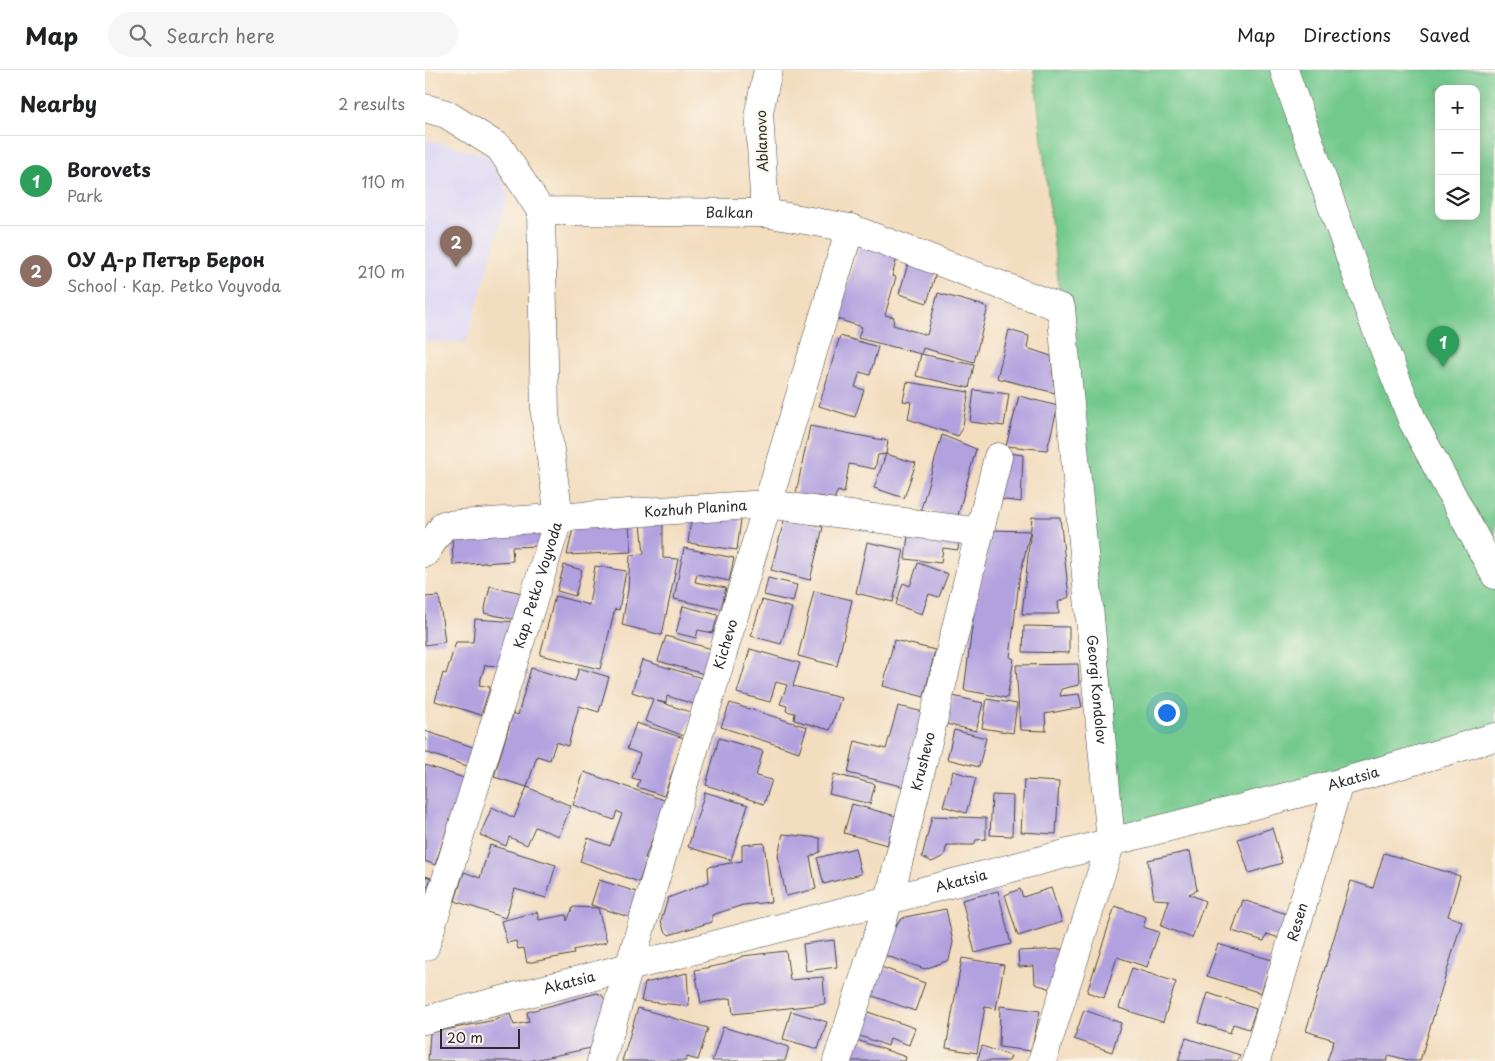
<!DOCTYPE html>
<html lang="en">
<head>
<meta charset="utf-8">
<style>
	body { margin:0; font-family:"Playpen Sans",sans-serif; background:#f6f6f6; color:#202124 }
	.controls { position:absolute; right:15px; top:15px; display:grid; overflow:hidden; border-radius:10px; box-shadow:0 2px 12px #0003 }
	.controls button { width:45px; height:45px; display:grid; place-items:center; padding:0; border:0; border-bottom:1px solid #e0e0e0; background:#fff; color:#202124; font:25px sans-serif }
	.scale { position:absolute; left:15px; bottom:12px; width:80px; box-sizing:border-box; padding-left:5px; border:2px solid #2b2b2b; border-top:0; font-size:14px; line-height:18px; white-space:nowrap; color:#2b2b2b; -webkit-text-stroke:4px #fbf7ec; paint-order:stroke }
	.you { position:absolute; left:741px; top:642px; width:18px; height:18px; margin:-12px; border:4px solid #fff; border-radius:50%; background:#1a73e8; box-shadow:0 0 0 8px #1a73e833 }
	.badge { display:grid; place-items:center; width:32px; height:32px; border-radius:50%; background:#b5179e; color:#fff; font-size:16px; font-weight:700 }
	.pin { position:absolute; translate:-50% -41px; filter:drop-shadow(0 1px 2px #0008) }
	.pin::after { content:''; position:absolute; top:26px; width:18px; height:15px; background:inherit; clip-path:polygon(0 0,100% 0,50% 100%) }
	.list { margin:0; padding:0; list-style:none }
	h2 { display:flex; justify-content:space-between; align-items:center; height:65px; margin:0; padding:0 20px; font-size:21px }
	h2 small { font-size:16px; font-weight:400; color:#757577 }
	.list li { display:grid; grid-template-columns:32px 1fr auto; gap:15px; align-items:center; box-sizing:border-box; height:90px; padding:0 20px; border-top:1px solid #e0e0e0 }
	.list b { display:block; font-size:19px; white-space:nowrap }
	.list p { margin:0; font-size:16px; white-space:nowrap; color:#757577 }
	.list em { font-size:16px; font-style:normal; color:#757577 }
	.icon { flex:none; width:28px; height:28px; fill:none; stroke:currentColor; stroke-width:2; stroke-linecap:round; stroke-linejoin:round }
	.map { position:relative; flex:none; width:1070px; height:991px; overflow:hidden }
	header { display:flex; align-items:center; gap:30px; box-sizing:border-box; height:70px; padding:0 25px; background:#fff; border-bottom:1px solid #e0e0e0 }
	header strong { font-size:24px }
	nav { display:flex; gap:28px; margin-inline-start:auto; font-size:18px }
	.search { width:350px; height:45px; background:#f6f6f6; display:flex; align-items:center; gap:12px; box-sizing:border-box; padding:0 18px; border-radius:28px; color:#757577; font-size:19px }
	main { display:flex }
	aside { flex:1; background:#fff }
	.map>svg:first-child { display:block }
</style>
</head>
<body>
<header>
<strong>Map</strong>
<div class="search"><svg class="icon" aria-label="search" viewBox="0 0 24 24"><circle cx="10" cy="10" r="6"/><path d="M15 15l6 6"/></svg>Search here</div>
<nav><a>Map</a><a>Directions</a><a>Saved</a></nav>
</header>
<main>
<aside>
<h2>Nearby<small>2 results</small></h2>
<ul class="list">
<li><span class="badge" style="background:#2e9e5b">1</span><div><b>Borovets</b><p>Park</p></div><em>110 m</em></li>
<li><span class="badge" style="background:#8d6e63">2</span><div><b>ОУ Д-р Петър Берон</b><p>School · Kap. Petko Voyvoda</p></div><em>210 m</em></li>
</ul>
</aside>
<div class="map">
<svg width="1070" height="991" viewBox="0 0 1070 991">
	<rect width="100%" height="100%" fill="#fbf7ec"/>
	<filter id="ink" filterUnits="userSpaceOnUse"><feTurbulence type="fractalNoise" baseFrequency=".02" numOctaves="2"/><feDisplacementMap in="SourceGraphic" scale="10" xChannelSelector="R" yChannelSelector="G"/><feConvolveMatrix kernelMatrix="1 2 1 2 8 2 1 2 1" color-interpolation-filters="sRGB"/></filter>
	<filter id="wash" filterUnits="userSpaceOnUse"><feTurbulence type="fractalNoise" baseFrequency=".0096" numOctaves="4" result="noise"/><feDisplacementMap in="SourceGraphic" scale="20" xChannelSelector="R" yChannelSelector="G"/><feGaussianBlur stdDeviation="1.12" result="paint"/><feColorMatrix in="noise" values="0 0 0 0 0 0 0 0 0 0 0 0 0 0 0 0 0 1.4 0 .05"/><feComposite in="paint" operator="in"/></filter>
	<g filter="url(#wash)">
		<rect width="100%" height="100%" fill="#f3ddbf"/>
		<path fill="#dcd6f6" d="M0,69l61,16 23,38 -43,150 -41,-2z"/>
		<path fill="#73c98d" stroke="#4f7a5c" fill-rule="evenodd" d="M609,0h461v667l-384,105 -50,-534zM1014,19h37v127h-37z"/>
		<g id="blocks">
			<path fill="#b2a1df" d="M436,170l38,11 -7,25 4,1 -11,38 9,2 -1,8 34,10 11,-42 50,14 -14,55 -51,-14 -2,6 -63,-16 4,-11 -25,-8z
				M485,187l28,9 -11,37 -28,-9z
				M584,260l20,6 -2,12 24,8 4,37 -58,-15z
				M415,266l38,11 -8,28 -10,-3 -5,15 9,3 -9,27 -36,-11z
				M496,284l53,11 -5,23 -53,-12z
				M482,312l62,10 -7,38 -4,6 -50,-17 3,-17 -8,-1z
				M549,320l35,4 -5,32 -34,-4z
				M594,326l39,10 -11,44 -41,-4z
				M385,356l78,15 -2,13 30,9 -12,35 -30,-10 12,-34 -8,1 -3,14 -26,-5 -5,29 -6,-2 -4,8 -17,-3 -2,7 -20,-5z
				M517,365l34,14 -19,70 -36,-10z
				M577,382l21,3 -2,47 -30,-4z
				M267,442l49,7 -4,31 -49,-7z
				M360,447l38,10 -13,53 -39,-10z
				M607,447h28l9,80 -11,5 1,12h-37z
				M203,449l4,33 -65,3 7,-31z
				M216,453h22v35l15,1 -16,76 -40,-10 6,-35 2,-35 14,-1z
				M116,456v20l-29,1 1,14 -60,4 -1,-32z
				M484,458l51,6 -2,16 -15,-2 -2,15 -36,-4z
				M565,460l40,1 -11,50 -9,76 4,2 -7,39 -43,-8 11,-85z
				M442,472l37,8 -11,52 -37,-9z
				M259,478l50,10 -5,23 -32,-7 -2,8 31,6 -5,21 -47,-10z
				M493,493l30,11 -9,23 -10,-3 -7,20 -26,-9 7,-22 7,3z
				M139,495l18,5 -7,26 -18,-5z
				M170,496l31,5 -7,39 -4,-1 -15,60 -60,-14 15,-59 34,9z
				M343,508l29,7 -4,17 -29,-7z
				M65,516l32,7 -5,27 -33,-7z
				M389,521l38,9 -15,66 -39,-10z
				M14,526l6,46 -20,3v-48z
				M337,530l30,8 -11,36 -30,-8z
				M258,536l35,9 -5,18 -15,-3 -2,8 -20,-5z
				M50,549l43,3 -19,44 -14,-1 -6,20 11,2 -9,28 -46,-14 8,-28 3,1 10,-32h17z
				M599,556l45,1v26l-46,-1z
				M241,566l46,13 -8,25 -46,-13z
				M469,570l41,10 -11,47 -41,-11z
				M325,579l50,14 -7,23 48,12 -11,32 -36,-10 1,-7 -9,-2 1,-5 -7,-2 7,-19 -11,-3 -6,20 -33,-9z
				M217,590l60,18 -8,26 -27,-8 -1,7 -9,-2 36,12 -9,23 -39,-15 8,-22 -21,-7z
				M653,594l1,21 -18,4 -1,7 19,-2 3,13 -37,7 1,17 -26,-1 -4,-65z
				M106,598l44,13 4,-13 30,9 -10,35 -20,-6 -11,40 -12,-4 -6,18 -13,-4 -10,31 -33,-10 19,-64 5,2z
				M528,626l30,7 -7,28 -30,-7z
				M562,629l30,5 -4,29 -31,-5z
				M305,633l77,24 -8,25 -78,-25z
				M473,636l26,6 -19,75 -57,-14 7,-32 31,8z
				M211,653l48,15 -20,58 -27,-9 3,-7 -8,-2 8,-24 -13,-5z
				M529,660l32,8 -7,29 -32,-8z
				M0,661l51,17 -6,19 -45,-15z
				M294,668l44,13 -7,25 16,4 -8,24 -58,-19z
				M0,695l39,13 -29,87 -10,-4z
				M528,701l23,7 -10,35 -23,-7z
				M159,702l83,29 -22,57h2l-8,24 -59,-21 8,-23 22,8 12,-32 -5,-3 -3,9 -41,-15z
				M409,704l41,10 -5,20 -41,-10z
				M599,710l35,2 -3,52 -35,-2z
				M102,717l44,19 -12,30 -24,-9 -8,18 -18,-8 -3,9 -26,-11 12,-28 22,11z
				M280,722l43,13 -17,55 -43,-13z
				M567,725l21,1 -1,40 -22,-1z
				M427,734l44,12 -9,29 -43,-12z
				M507,746l54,2v21l-10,1 -2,5h-27l-3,11 -12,6 -10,-5z
				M847,758l10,35 -33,10 -11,-34z
				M358,764l37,4v14l-10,5 6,32 -30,7 -8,-41z
				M339,773l7,59 -28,3 -31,10v7l-43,13 -5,-5 -3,-9 7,-23 41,-16 -1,-15 34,-6v-16z
				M65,775l66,20 -10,33 -31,-9 -10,29 -50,-17 9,-29 16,6z
				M430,778l6,26 -37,10 -7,-26z
				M765,781l7,39 -8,4 16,7 -13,37 -31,-12 8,-26 -15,-1 -6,-39z
				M959,783l76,23 -12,40 14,5 -42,140h-9l-22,-6 -2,6h-60l7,-21 -28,-9 45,-150 22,7z
				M0,806l6,2 -6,15z
				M174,810l41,13 -8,25 -41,-13z
				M626,818l11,34 -44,14 -13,-41 15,-6 3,8z
				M573,821l13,53 -36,9 -13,-53z
				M818,830l44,14 -8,24 -12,-4 -3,7 -32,-10z
				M690,836l31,11 -3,10 16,5 -12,35 -30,-10 -13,41 -17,-6z
				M148,837l25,1 9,34 -34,8 1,4 -47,9 -3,-15 -6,1 -2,-8 -9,2 -6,-22 36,-9 2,8 27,-5 1,6z
				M521,839l7,33 -4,18 -24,9 -41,-14 9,-24 6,-10 6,-4z
				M409,870l3,27 -31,4 -3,-27z
				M793,874l54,16 -11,33 -54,-17z
				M638,879l-11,40 -17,-5 -1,-18 -15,1 -1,-16z
				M361,881l4,29 33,-3 2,27 -92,10 -2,-16 -30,5 -6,-33 31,-6 17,-8z
				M537,888l42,7 -8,44 -11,-2 -8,46 -31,-5z
				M456,897l44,16 -10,28 -45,-16z
				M707,898l44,14 -13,40 -44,-14z
				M262,903l2,33 -48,-5 4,-18z
				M172,923l5,2 4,7 -15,46 -62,13h-101l2,-28 65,-13 15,-6 4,11 15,-3 -2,-10z
				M783,923l48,16 -7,20 -16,-5 -3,9 -31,-10z
				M575,936l40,5 -9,40 -32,-4z
				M213,938l70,20 -10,32 -11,-3 -1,4h-64z
				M659,940l37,13 -9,29 -38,-13z
				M366,941l36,11 -9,27 -35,-10z
				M440,941l50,17 -6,17 -19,-7 -2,8 -31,-11z
				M298,957l66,20 -4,14h-73z
				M761,968l54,17 -2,6h-60z
				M432,970l49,17 -1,4h-56z
				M557,976l29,10 -2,5h-32z"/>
		</g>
	</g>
	<g filter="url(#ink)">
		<use href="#blocks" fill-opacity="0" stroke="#494641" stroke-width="1"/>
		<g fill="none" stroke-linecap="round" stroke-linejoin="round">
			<g stroke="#494641" stroke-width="29">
				<g id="minor">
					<path d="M859,0l86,243 43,109 82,153"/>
					<path id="s1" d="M0,38l21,6 54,34 41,63 224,2 85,15 211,80 50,534 -69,219"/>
					<path d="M340,143l-6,-101 9,-42"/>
					<path id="s2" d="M0,483l19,-28 323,-21 213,28"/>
					<path id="s3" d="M0,877l134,-430 -14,-103 -4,-203"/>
					<path id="s4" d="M0,950l914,-237 156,-46"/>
					<path id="s5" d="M176,991l249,-833"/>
					<path id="s6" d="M412,991l52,-161 109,-443"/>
					<path id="s7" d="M831,991l83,-278"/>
				</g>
			</g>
			<use href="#minor" stroke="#fff" stroke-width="28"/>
		</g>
	</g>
	<g text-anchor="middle" stroke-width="4" stroke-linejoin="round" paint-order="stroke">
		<g font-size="14" fill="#2b2b2b" stroke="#fbf7ec">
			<text transform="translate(337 71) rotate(-92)" y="5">Ablanovo</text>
			<text dy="5" stroke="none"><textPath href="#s1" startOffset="349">Balkan</textPath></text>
			<text dy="5" stroke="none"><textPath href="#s2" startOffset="286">Kozhuh Planina</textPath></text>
			<text dy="5" stroke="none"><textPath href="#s3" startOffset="379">Kap. Petko Voyvoda</textPath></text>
			<text dy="5" stroke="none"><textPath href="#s5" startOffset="435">Kichevo</textPath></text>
			<text dy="5" stroke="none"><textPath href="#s1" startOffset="1080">Georgi Kondolov</textPath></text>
			<text dy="5" stroke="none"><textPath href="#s6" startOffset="312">Krushevo</textPath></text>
			<text dy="5" stroke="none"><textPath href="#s4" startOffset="959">Akatsia</textPath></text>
			<text dy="5" stroke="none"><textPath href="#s4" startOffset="554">Akatsia</textPath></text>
			<text dy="5" stroke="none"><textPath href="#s7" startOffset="145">Resen</textPath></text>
			<text dy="5" stroke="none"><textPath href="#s4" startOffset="149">Akatsia</textPath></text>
		</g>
	</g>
</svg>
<div class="controls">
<button>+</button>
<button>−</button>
<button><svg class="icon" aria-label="layers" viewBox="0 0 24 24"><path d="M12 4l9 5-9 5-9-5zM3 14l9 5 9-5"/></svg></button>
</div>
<div class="scale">20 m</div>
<div class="you"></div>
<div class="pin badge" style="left:1018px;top:297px;background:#2e9e5b">1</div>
<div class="pin badge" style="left:31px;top:197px;background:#8d6e63">2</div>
</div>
</main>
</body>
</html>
